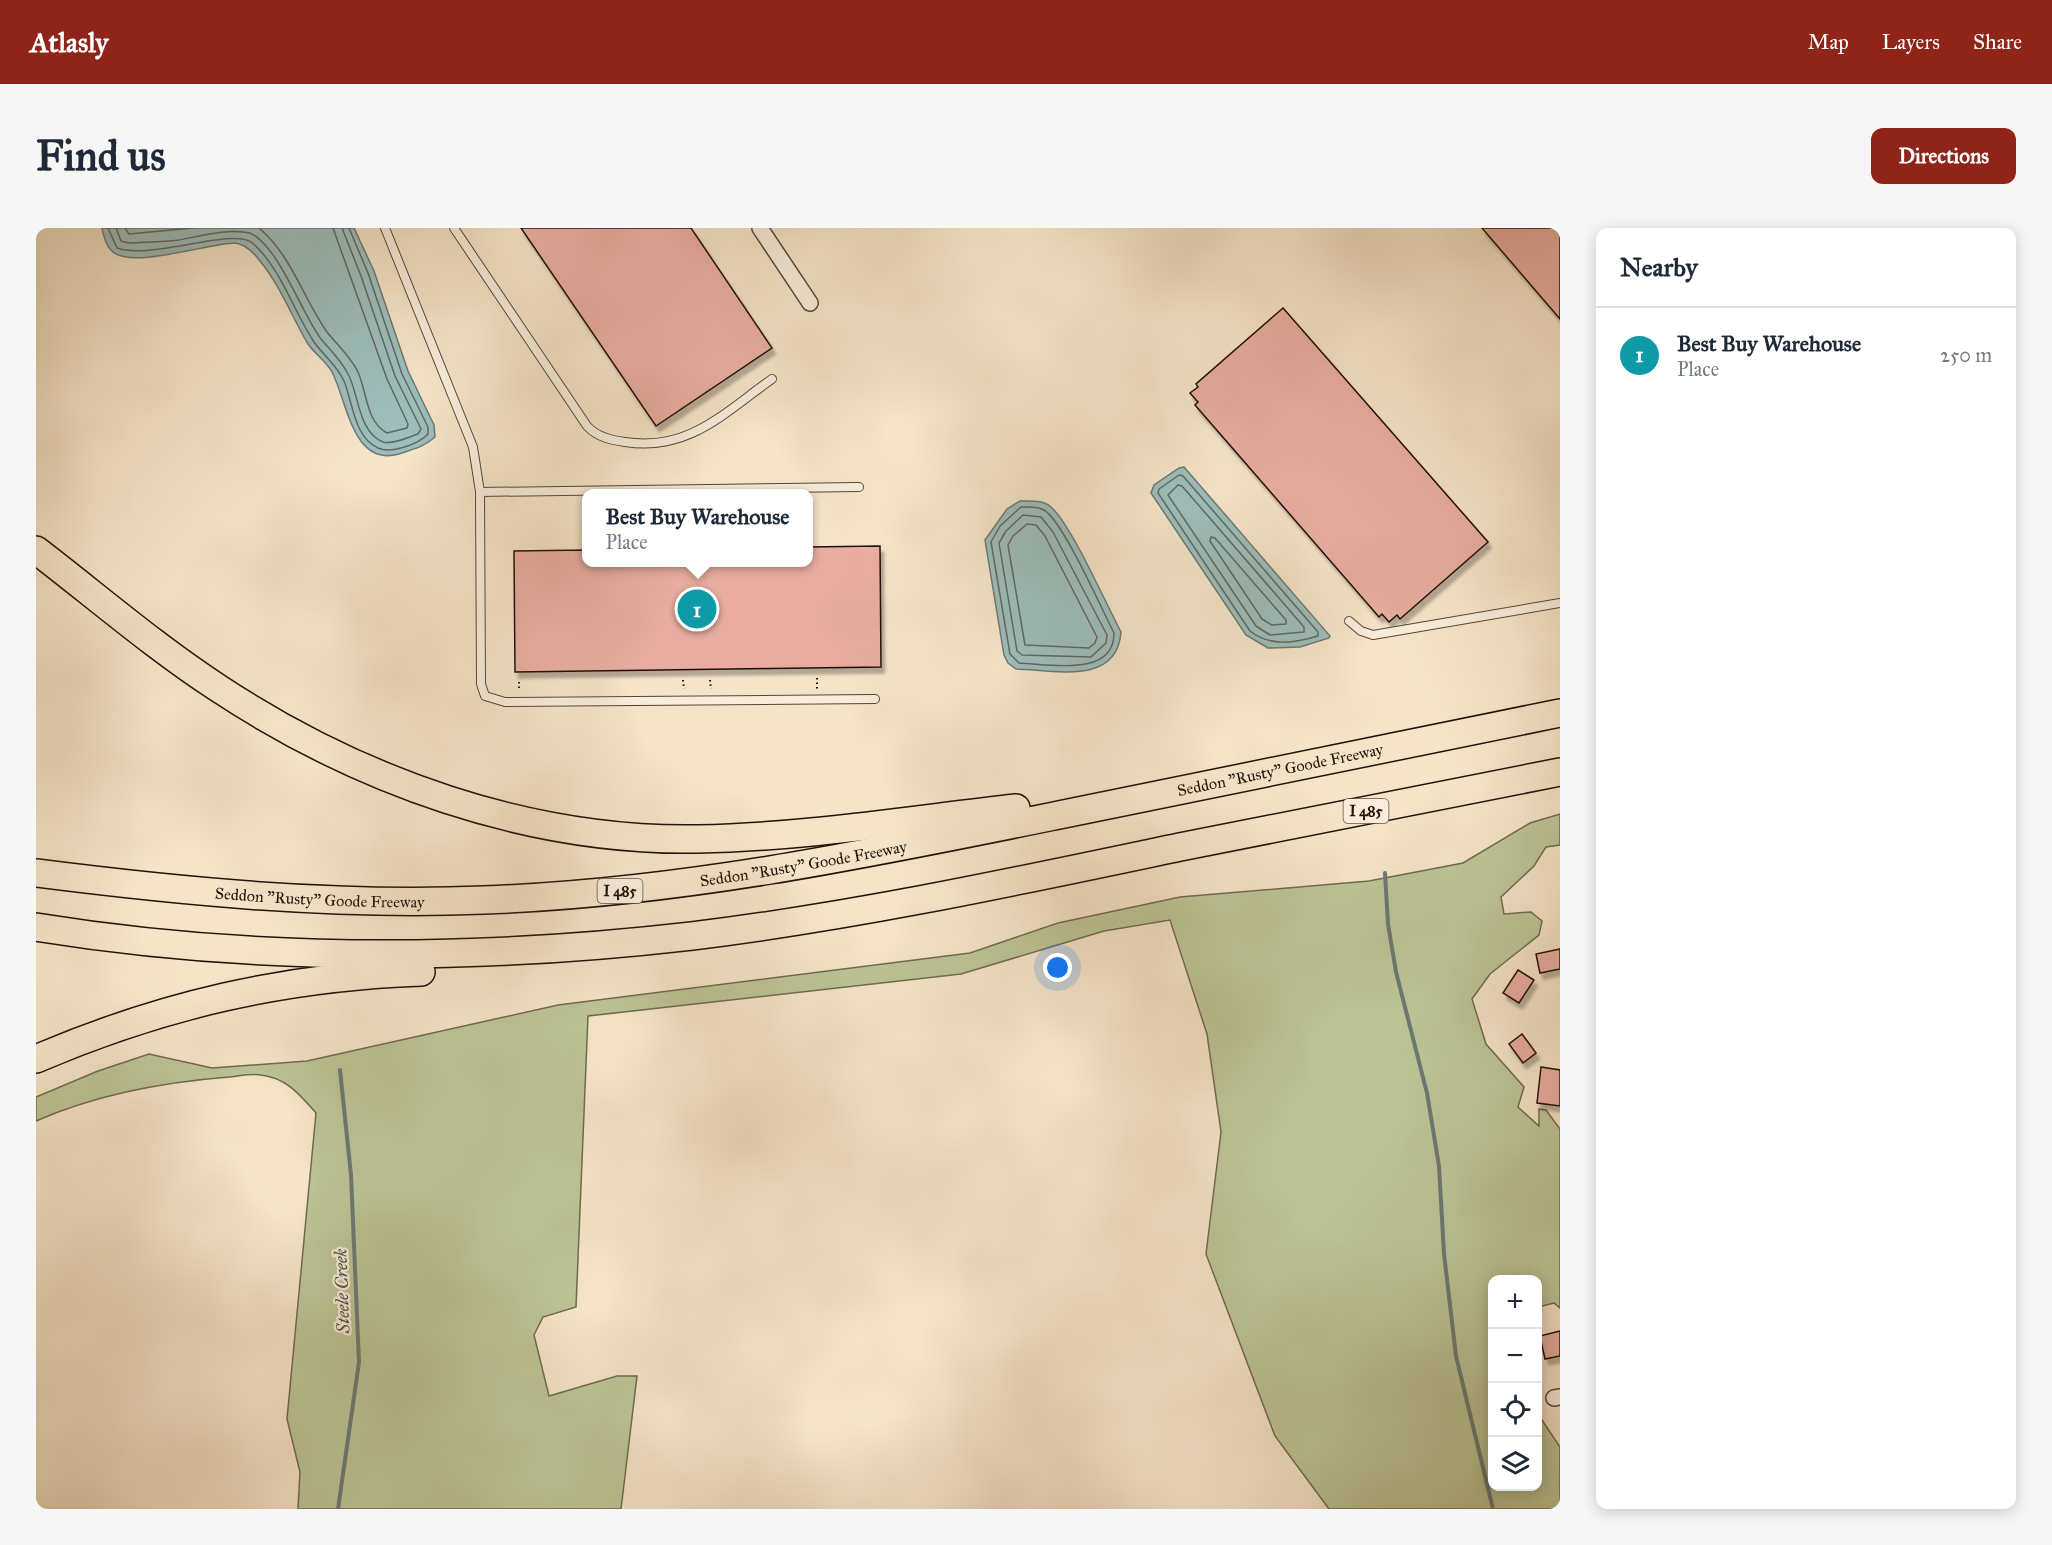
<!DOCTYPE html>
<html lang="en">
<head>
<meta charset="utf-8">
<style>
	body { margin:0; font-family:"IM FELL Great Primer",serif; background:#f6f6f7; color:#1f2937 }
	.controls { position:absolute; right:18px; bottom:18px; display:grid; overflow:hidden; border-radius:12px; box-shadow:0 3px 15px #0003 }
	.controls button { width:54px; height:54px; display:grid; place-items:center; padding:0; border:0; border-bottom:2px solid #e0e1e3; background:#fff; color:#1f2937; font:30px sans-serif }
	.you { position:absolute; left:1022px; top:740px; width:21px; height:21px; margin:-15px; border:4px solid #fff; border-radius:50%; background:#1a73e8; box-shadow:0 0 0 9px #1a73e833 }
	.badge { display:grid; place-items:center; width:39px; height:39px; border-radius:50%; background:#8f2418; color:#fff; font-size:20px; font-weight:700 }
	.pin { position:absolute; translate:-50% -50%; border:3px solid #fff; box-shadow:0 2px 6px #0006 }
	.popup { position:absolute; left:546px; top:261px; width:231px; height:78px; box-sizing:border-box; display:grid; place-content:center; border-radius:12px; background:#fff; filter:drop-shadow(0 2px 4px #0005); font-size:20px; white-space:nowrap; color:#747a83 }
	.popup b { font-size:22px; color:#1f2937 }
	.popup::after { content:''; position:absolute; left:50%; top:100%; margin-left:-12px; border:12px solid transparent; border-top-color:#fff }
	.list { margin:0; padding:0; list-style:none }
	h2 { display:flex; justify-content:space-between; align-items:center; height:78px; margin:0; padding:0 24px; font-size:26px }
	h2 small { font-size:20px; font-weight:400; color:#747a83 }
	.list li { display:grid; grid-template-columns:39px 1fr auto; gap:18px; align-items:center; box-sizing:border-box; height:96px; padding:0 24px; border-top:2px solid #e0e1e3 }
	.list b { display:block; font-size:22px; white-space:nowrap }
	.list p { margin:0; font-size:20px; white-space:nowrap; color:#747a83 }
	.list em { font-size:20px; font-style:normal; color:#747a83 }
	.icon { flex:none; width:33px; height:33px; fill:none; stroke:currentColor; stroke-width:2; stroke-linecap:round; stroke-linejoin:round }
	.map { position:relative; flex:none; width:1524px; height:1281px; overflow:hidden; border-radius:12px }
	header { display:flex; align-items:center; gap:36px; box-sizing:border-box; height:84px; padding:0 30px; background:#8f2418; color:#fff }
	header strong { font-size:28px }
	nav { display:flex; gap:33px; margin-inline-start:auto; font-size:21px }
	.intro { display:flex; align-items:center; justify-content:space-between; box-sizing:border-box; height:144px; padding:0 36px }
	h1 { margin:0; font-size:42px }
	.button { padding:15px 27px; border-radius:12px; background:#8f2418; color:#fff; font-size:21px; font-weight:700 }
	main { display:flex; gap:36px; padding:0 36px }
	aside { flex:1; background:#fff; border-radius:12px; box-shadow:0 3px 15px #0003 }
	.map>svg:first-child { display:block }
</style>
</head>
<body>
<header>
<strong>Atlasly</strong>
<nav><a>Map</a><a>Layers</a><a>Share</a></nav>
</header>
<div class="intro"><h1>Find us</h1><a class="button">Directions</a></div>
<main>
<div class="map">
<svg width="1524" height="1281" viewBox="0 0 1524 1281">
	<defs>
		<filter id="shadow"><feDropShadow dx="3.5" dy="6" stdDeviation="1.5" flood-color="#0004"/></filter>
	</defs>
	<rect width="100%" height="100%" fill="#f5e4c8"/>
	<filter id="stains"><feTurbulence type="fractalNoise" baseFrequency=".00333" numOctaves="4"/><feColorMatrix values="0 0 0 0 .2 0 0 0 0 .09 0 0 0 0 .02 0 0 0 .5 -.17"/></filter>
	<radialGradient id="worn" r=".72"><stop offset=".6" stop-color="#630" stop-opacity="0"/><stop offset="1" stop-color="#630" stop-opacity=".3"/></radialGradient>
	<path fill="#bcc496" stroke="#706a4f" stroke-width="1.5" d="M1524,586v31l-14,2 -12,19 -33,31 3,17 27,-2 11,9 -3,14 -49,39 -18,25 14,45 38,43 -6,20 21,19v-17l7,1 14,19v179l-6,-5 -16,4v-27h-46v206h46v-72l22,33v62h-231l-54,-73 -69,-182 15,-122 -14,-98 -37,-114 -66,11 -143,43 -373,42 -12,291 -33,10 -9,18 15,61 68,-20h20l-16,133h-323l2,-37 -13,-53 29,-306c-16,-18 -29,-35 -55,-38 -9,-2 -22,1 -32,2 -64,5 -134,18 -193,44v-24l62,-26 51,-17 63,14 95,-7 251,-56 412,-52 88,-30 122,-26 189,-16 94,-18 67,-40z"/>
	<path fill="#9dbebc" stroke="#6c7974" stroke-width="1.5" d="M66,0h252l20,43 34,100 26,54 1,12c-11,10 -22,12 -36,17 -47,13 -52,-54 -67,-82 -6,-11 -17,-18 -24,-28 -16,-27 -28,-59 -48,-83 -6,-8 -15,-17 -25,-18 -26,0 -102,26 -122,9 -7,-6 -9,-15 -11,-24z
		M1148,239l146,169 -1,2 -29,9 -32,1 -22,-13 -95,-142 3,-8 25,-17z
		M984,273c10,0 23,-1 31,6 21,19 55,97 70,125 -4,54 -67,38 -105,37l-8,-6 -4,-8 -19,-115 22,-31z"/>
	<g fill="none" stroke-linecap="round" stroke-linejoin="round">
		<path stroke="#606862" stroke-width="1.5" d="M72,0l9,20c33,12 114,-20 134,-6 28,22 43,70 63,100 10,14 23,23 30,39 9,22 10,56 34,67 13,6 41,-4 50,-14v-7l-26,-53 -34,-101 -19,-45
			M80,0l5,13 8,2c16,-1 33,-1 50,-3 22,-4 50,-12 71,-7 28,12 52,81 71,106 10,12 20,21 27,35 11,20 10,58 35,68 9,3 26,-5 35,-8l3,-5 -26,-53 -34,-100 -19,-48
			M89,0l4,6 64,-6
			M223,0c33,28 44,70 68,104 11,14 23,24 31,40 9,20 8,50 29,61l20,-5 1,-4 -21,-45 -54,-151
			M1143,247l4,1 135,156v4c-23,7 -48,11 -68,-5l-92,-138 1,-4z
			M1142,257l4,1 122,141v5l-34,3 -14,-9 -88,-131z
			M985,279c8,0 16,-1 23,3 19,11 58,100 70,123 0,45 -65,31 -95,30l-9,-9 -19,-112 9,-16z
			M987,287l18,2 12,15 54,103 -1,8 -15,14 -69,-2 -5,-4 -18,-108 7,-12z
			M991,296l9,1 9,11 52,101 -2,6 -6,5 -64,-3 -17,-100 5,-9z
			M1175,309l4,1 71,82v4l-14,1 -10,-6 -52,-78z"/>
		<path stroke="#6c7974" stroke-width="4" d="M1349,645l3,51 8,48 31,121 12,73 5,88 12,102 37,153
			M302,1281l21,-147 -8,-187 -11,-105"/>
	</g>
	<path fill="#e8ada0" stroke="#231108" stroke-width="1.5" filter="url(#shadow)" d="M485,0h170l81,120 -116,78z
		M1446,0h78v91z
		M1247,80l205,234 -88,77 -3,-4 -8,7 -7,-8 -3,3 -184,-212 3,-3 -8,-9 8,-6 -2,-3z
		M844,318l1,121 -366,5 -1,-121 72,-1v12h222v-15z
		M1524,721v20l-20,4 -4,-19z
		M1482,742l16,10 -15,23 -16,-10z
		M1486,806l14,19 -13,10 -14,-19z
		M1505,839l19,3v36l-23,-3z
		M1524,1103v25l-15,3 -5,-23z"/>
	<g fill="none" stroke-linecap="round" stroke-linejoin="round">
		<g stroke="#584638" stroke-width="10">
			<path id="lane" d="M349,0l88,219 7,45 1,192 4,12 20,6 370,-3
				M418,0l133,198c10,11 24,14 38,16 63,10 99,-29 147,-63
				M444,264l379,-5
				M1313,393l12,10 12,4 187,-32"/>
		</g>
		<g stroke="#584638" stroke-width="18">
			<path id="street" d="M724,0l50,75
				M1518,1170l6,-1"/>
		</g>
		<g stroke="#231108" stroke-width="30">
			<g id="highway">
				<path d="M0,322c60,46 119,97 182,138 141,93 310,154 480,151 107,-2 212,-19 318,-31"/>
				<path id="s1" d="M0,645c149,19 298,33 448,27 195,-7 384,-46 575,-85 167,-35 334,-69 501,-102"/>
				<path d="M0,699c217,35 438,34 656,9 164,-20 326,-55 488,-89 126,-26 253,-50 380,-75"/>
				<path d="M0,831c126,-54 247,-82 385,-87"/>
			</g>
		</g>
		<path stroke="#231108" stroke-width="2" stroke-dasharray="1.5 3" stroke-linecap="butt" d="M781,450v12
			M647,452l1,9
			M674,452l1,9
			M483,454v9"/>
		<use href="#lane" stroke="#f8eddb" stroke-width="8"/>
		<use href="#street" stroke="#f8eddb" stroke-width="15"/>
		<use href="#highway" stroke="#f5e4c8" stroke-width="27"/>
	</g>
	<g text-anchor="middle" stroke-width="4.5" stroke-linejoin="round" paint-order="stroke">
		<g fill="#f8eddb" stroke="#635347" stroke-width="1.5">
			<rect x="1307.5" y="571" width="45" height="24" rx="4.5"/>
			<rect x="561.5" y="651" width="45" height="24" rx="4.5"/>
		</g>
		<g font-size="15" font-weight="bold" fill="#231108">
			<text x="1330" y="588">I 485</text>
			<text x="584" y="668">I 485</text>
		</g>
		<g font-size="16" fill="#231108" stroke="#f8eddb">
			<text dy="6" stroke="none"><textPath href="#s1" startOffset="1257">Seddon "Rusty" Goode Freeway</textPath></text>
			<text dy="6" stroke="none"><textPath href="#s1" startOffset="771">Seddon "Rusty" Goode Freeway</textPath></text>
			<text dy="6" stroke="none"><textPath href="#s1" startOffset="285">Seddon "Rusty" Goode Freeway</textPath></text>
		</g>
		<g font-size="18" font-style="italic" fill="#4e4e47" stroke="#f8eddb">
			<text transform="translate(306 1063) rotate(-92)" y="6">Steele Creek</text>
		</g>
	</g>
	<rect width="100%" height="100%" filter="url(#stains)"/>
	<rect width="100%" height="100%" fill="url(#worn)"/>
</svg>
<div class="controls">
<button>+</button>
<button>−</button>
<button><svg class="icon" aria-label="locate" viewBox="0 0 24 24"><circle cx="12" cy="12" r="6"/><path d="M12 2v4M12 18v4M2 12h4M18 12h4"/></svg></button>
<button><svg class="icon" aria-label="layers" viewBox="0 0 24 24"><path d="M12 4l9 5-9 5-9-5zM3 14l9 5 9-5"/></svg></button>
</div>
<div class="you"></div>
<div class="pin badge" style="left:661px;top:381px;background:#0f9aa8">1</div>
<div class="popup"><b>Best Buy Warehouse</b>Place</div>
</div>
<aside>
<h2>Nearby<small></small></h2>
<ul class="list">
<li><span class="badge" style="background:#0f9aa8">1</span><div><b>Best Buy Warehouse</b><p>Place</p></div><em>250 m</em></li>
</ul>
</aside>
</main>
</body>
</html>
